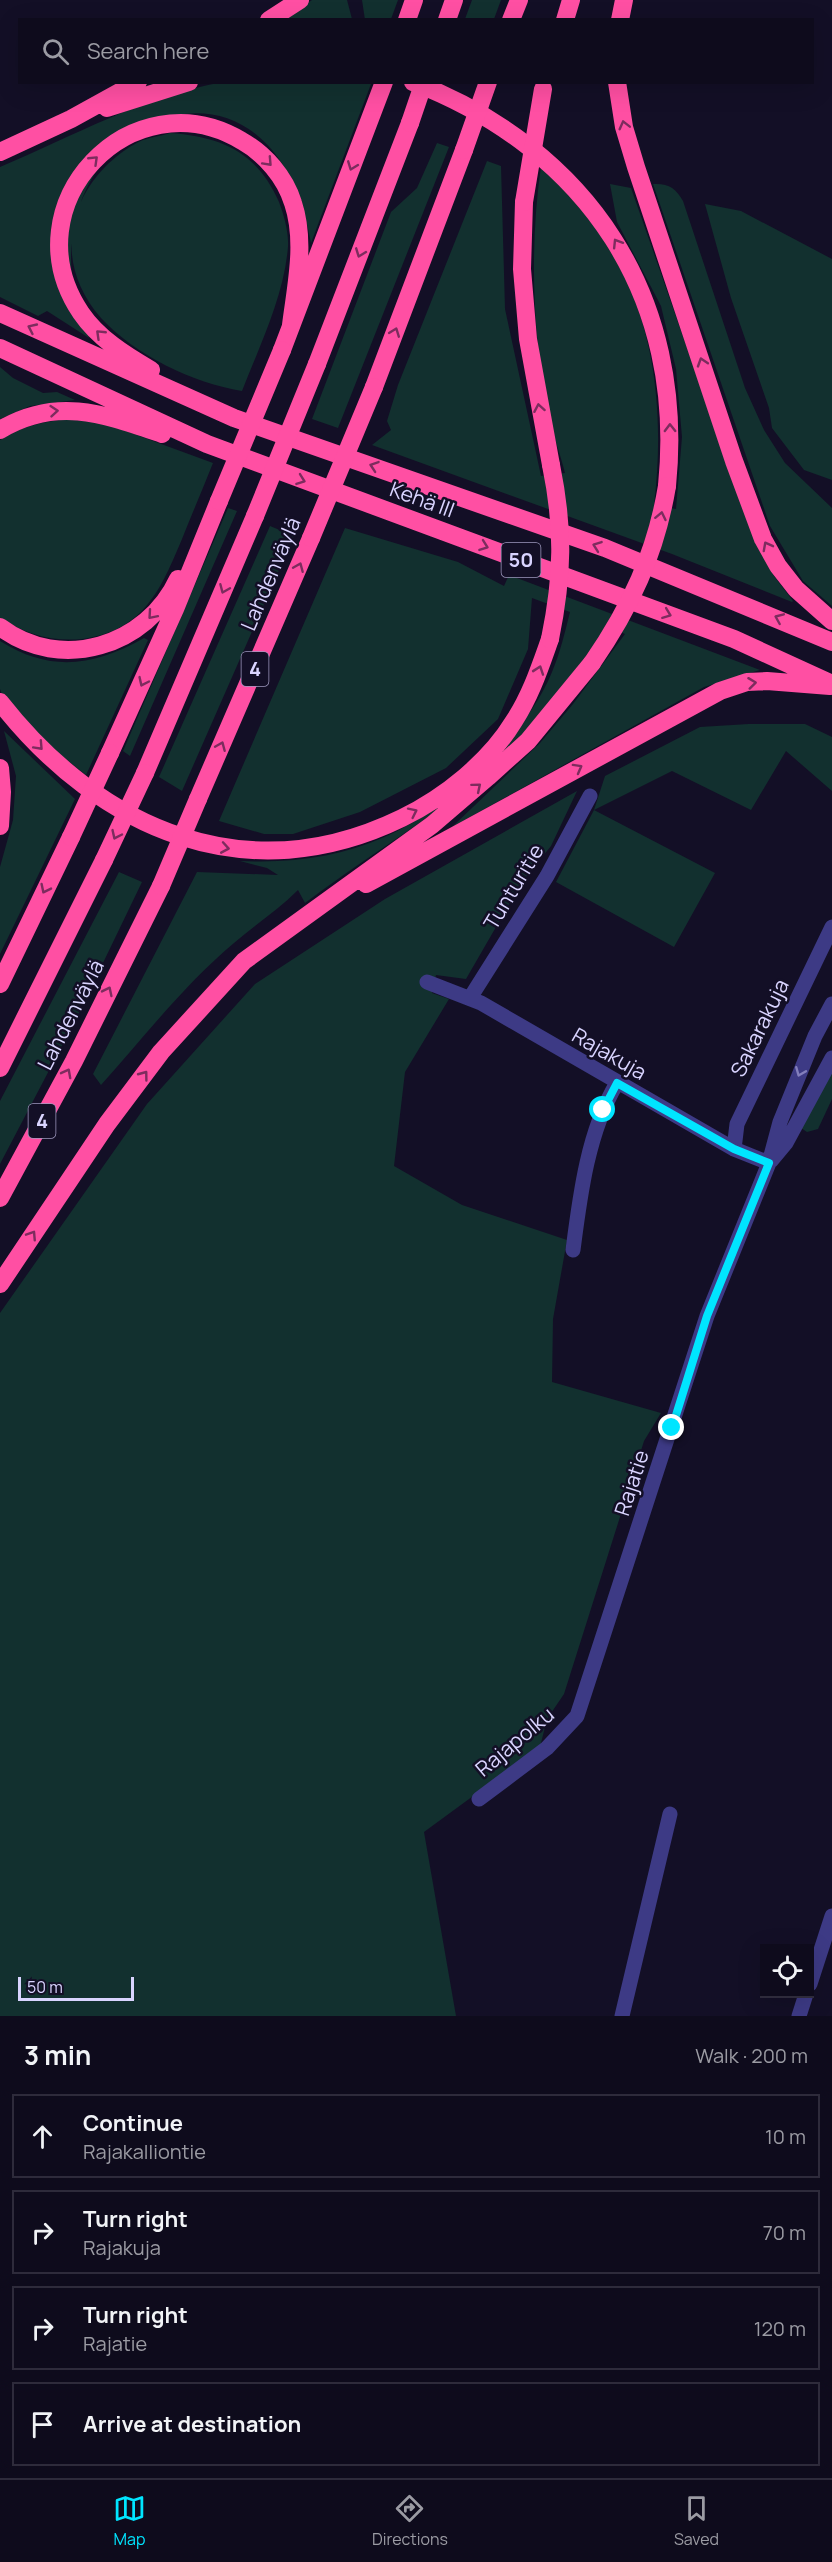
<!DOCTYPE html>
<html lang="en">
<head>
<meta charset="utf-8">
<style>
	body { margin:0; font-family:Manrope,sans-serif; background:#171425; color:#f1f3f6 }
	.controls { position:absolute; right:18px; bottom:18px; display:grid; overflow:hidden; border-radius:0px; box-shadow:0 6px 24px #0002 }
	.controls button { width:54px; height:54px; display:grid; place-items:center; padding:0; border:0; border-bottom:2px solid #2e2b3b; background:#0e0b1c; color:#f1f3f6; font:30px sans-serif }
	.scale { position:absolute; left:18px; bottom:15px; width:116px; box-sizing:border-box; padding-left:6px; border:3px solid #d9d4ff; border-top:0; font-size:16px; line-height:21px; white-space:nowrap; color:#d9d4ff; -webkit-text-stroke:4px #130f26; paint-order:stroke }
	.stop { position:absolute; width:18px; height:18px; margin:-14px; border:4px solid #00e5ff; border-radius:50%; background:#fff }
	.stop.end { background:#00e5ff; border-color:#fff; box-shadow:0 2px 6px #0008 }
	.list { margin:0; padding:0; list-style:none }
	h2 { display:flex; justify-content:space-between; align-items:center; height:78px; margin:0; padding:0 24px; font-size:26px }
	h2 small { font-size:20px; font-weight:400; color:#9b9ba3 }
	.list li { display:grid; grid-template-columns:39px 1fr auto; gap:18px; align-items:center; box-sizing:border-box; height:84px; margin:0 12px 12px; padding:0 12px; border:2px solid #2e2b3b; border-radius:0px }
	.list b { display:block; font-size:22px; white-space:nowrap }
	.list p { margin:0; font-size:20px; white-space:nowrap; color:#9b9ba3 }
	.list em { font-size:20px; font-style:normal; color:#9b9ba3 }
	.icon { flex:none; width:33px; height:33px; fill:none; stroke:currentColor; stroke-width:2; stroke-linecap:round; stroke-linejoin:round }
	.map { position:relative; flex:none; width:832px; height:2016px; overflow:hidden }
	.search { position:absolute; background:#0e0b1c; box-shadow:0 6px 24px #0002; left:18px; right:18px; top:18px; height:66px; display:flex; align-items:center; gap:15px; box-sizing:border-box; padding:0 21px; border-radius:0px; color:#9b9ba3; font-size:22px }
	.sheet { height:462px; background:#0e0b1c }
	nav { display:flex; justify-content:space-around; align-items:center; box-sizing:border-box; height:84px; border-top:2px solid #2e2b3b; background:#0e0b1c; font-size:16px; color:#9b9ba3 }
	nav a { display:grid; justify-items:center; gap:3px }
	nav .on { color:#00e5ff }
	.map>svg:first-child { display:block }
</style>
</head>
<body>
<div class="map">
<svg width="832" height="2016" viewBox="0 0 832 2016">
	<rect width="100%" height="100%" fill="#130f26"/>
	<path fill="#12302f" d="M312,0h35l5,19 -69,1z
		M362,0h36l-7,19 -26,1z
		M472,0h29l-7,19h-29z
		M223,82l148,2 -60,159c-43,-243 -311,-106 -222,95l-42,-27 -9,5 -38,-19v-130c74,-31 143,-71 223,-85z
		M170,133c52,4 87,19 109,69 5,13 10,31 9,45 -4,49 -28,98 -46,144 -49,-8 -107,-36 -141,-73 -43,-49 -38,-111 8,-155 10,-9 22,-18 34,-23 9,-3 18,-4 27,-7z
		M437,143l12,4 -111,281 -26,-9 79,-207 26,-24z
		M487,161l14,5 4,143 36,167 24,-3c-6,-23 -15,-47 -19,-71 -14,-78 -16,-158 -5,-236 16,18 35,35 49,54 64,81 76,186 64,285l22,4 6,-72 -6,-68 -15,-63 -44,-84 -7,-38 21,4 117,334 26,54 19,25 -1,1 -120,-48 -300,-109 19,-15 -4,-9 11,-36z
		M653,184c15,-1 23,4 30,17l62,187 19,42 21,33 47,45v98l-29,-25 -33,-55z
		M705,204l36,7 91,48v221l-28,-10 -32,-42 -3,-20 -38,-110z
		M0,367l13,11 30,15 14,-1 18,8 -45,6 -30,13z
		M68,419l36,4 109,40c-10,25 -21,51 -31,76 -21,50 -38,92 -100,100 -30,3 -56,-5 -82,-21v-178c21,-14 43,-18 68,-21z
		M228,508l9,3 -107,245 -7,-5z
		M270,526l24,10 -112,255 -23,-14z
		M345,528l113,34 46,24 5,-11 251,95 -56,17 -252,140 88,-84 33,-39 52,-70 -18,-8c-41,60 -88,121 -145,166 -51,39 -106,72 -157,111l-7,-13c-20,20 -43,35 -64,53 -49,41 -90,94 -133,142l-8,-11 104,-202 81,3 -11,-7 -27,-7c105,5 181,-28 252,-103 24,-26 46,-52 60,-86 8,-19 13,-40 18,-60l-38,-14 -4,51 -30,70 -52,49 -86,44 -67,22h-29l-45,-13z
		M144,638l4,2 -62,135c-18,-14 -81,-65 -86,-86 0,-14 0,-33 0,-48 51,32 94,25 144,-3z
		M749,724h56l27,13v54l-46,-40 -35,59 -79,-39 -78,39 121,63 -41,74 -118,-65 38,-72 11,-34 95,-49z
		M4,731l71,68 -75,155v-87l13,-47 3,-44z
		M577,791l-26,55 -29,36 -56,97 -30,-4 -4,18 17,6 -44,73 -11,94 68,39 105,35 -14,79 -1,63 109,31 -17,28 -80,253 -17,25 -7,28 -116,85 32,184h-456v-703l147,-209 108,-120 130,-85z
		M119,872l23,10 -66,137 -76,145v-63z
		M832,1067v32l-14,30 -11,3 -6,-4z"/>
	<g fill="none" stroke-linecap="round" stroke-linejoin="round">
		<path stroke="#3d3a85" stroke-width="15" d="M427,982l54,21 253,146 35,14
			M470,998l77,-122 43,-80
			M734,1149l3,-25 95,-197
			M771,1161l15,-18 46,-85
			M573,1250c7,-55 15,-119 44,-167
			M479,1799l68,-51 30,-32 130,-400 62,-153 11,-41 35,-86 17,-32
			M810,1984l22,-68
			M622,2016l48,-202
			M799,2016l7,-22"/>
		<path stroke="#ff4fa3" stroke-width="18" d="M269,20l31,-20
			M407,20l7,-20
			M447,20l7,-20
			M511,20l8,-20
			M565,20l6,-20
			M620,20l4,-20
			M413,82c176,68 273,216 254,404
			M617,82l7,45 12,40 98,294 29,78 15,27 18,23 36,32
			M107,108l82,-26
			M0,152l71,-33 67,-37
			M524,202l-2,67 6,70 23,126
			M0,313l234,105 371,130 227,94
			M0,348l207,96 527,195 98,45
			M282,350l102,-268
			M317,364l93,-241
			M151,370c-26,-15 -53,-32 -70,-57 -73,-108 51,-238 161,-172 23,13 43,36 51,62 13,39 3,82 -2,122
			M374,387l90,-237
			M0,430c57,-34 104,-16 162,4
			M0,627c61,46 147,19 178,-48
			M0,702c101,129 248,191 402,116 43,-21 87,-56 112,-97 17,-26 26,-54 36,-82
			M110,753l65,-144 44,-108
			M0,768l2,24 -2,34
			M145,773l110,-257
			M198,799l113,-261
			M366,884l354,-193 27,-9 20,-1 63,5
			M0,984l71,-147
			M0,1068l104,-208
			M0,1198l74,-137 87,-175
			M0,1284l107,-160 54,-72 83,-91 188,-136 56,-48 40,-36 64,-78"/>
		<path stroke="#ff4fa3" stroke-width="18" d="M410,123l14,-41
			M464,150l24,-68
			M524,202l19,-113
			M219,501l63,-151
			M255,516l62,-152
			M311,538l63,-151
			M550,639c13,-63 14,-111 1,-174
			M592,663c38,-55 64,-110 75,-177
			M71,837l39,-84
			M104,860l41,-87
			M161,886l37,-87"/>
	</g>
	<defs><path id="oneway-chevron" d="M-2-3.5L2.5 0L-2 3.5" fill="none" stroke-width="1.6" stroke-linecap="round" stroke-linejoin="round" transform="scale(1.5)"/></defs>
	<g stroke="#7d2c5e">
		<use href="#oneway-chevron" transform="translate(624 125) rotate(-104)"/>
		<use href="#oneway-chevron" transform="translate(94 160) rotate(-44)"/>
		<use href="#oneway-chevron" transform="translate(268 162) rotate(47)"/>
		<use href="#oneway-chevron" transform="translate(352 166) rotate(111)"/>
		<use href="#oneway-chevron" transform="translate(617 243) rotate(-122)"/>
		<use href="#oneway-chevron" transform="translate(360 253) rotate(111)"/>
		<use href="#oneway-chevron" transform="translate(32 328) rotate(-155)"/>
		<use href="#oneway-chevron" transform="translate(395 332) rotate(-69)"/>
		<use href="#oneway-chevron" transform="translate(100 334) rotate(-136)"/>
		<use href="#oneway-chevron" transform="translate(702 362) rotate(-108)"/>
		<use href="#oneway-chevron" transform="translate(539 408) rotate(-100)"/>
		<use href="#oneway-chevron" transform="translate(54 411) rotate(-5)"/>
		<use href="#oneway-chevron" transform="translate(670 428) rotate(-91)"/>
		<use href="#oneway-chevron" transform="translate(374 466) rotate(-161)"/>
		<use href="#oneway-chevron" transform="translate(301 480) rotate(20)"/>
		<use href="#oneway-chevron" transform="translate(661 516) rotate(-78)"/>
		<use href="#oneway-chevron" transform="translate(484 546) rotate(20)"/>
		<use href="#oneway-chevron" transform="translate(597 546) rotate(-160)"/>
		<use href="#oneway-chevron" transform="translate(767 546) rotate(-118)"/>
		<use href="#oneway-chevron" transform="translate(299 567) rotate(-67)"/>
		<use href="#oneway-chevron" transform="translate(224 589) rotate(113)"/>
		<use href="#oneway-chevron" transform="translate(667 614) rotate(21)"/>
		<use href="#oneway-chevron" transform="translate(152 615) rotate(131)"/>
		<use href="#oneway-chevron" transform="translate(779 618) rotate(-157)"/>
		<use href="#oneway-chevron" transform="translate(539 670) rotate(-71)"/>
		<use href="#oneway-chevron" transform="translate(143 682) rotate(115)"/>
		<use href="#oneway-chevron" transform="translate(752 683) rotate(-7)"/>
		<use href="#oneway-chevron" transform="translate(39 746) rotate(47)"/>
		<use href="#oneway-chevron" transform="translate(221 746) rotate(-67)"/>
		<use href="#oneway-chevron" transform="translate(578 768) rotate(-29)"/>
		<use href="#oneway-chevron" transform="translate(477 787) rotate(-40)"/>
		<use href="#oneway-chevron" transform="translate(413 812) rotate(-26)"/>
		<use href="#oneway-chevron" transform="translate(116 835) rotate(115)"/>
		<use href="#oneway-chevron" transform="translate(225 848) rotate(10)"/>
		<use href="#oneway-chevron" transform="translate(45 889) rotate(116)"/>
		<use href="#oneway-chevron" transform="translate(108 991) rotate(-64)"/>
		<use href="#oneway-chevron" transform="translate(67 1073) rotate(-62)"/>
		<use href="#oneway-chevron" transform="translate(144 1075) rotate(-53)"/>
		<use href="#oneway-chevron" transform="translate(32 1235) rotate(-57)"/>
	</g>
	<use stroke="#837fbc" href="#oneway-chevron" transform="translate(800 1072) rotate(112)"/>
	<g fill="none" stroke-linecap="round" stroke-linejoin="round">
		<path stroke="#00e5ff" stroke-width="8" d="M603,1110l14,-27 117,66 35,14 -62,153 -35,112"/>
	</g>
	<g text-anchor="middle" stroke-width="5" stroke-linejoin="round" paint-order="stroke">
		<g fill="#130f26" stroke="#9e99be" stroke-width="1.5">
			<rect x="501.5" y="543" width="39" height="34" rx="4.5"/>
			<rect x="241.5" y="652" width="27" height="34" rx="4.5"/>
			<rect x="28.5" y="1104" width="27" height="34" rx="4.5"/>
		</g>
		<g font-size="20" font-weight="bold" fill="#d9d4ff">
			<text x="521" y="567">50</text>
			<text x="255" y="676">4</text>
			<text x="42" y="1128">4</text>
		</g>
		<g font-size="21" fill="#d9d4ff" stroke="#130f26">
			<text transform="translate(422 500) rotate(20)" y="7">Kehä III</text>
			<text transform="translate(271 574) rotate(-67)" y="7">Lahdenväylä</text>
			<text transform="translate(514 887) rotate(-59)" y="7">Tunturitie</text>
			<text transform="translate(71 1015) rotate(-63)" y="7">Lahdenväylä</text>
			<text transform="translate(760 1028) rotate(-64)" y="7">Sakarakuja</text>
			<text transform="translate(609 1054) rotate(30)" y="7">Rajakuja</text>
			<text transform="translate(632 1483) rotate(-72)" y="7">Rajatie</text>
			<text transform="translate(515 1742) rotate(-40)" y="7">Rajapolku</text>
		</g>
	</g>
</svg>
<div class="controls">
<button><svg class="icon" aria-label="locate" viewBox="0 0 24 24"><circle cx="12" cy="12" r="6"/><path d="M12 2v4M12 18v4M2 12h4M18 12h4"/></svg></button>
</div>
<div class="scale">50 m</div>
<div class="stop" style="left:603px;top:1110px"></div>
<div class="stop end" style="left:672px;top:1428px"></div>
<div class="search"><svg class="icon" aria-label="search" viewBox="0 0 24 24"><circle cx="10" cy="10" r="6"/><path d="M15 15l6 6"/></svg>Search here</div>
</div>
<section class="sheet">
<h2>3 min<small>Walk · 200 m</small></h2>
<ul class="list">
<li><svg class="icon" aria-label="ahead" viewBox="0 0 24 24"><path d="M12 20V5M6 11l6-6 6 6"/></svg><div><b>Continue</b><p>Rajakalliontie</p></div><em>10 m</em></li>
<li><svg class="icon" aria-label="right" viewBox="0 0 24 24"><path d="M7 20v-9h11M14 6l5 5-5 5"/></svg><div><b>Turn right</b><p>Rajakuja</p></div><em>70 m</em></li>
<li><svg class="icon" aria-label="right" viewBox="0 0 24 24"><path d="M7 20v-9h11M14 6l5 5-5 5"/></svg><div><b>Turn right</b><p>Rajatie</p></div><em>120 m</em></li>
<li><svg class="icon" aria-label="arrive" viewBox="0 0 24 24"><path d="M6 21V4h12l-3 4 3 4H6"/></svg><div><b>Arrive at destination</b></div></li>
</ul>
</section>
<nav>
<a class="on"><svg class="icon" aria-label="map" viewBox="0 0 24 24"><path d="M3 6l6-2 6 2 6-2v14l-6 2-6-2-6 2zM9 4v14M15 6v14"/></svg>Map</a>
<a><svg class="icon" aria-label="directions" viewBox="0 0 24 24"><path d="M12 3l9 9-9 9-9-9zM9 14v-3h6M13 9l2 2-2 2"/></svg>Directions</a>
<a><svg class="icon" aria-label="saved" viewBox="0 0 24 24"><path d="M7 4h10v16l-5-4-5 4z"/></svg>Saved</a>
</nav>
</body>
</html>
